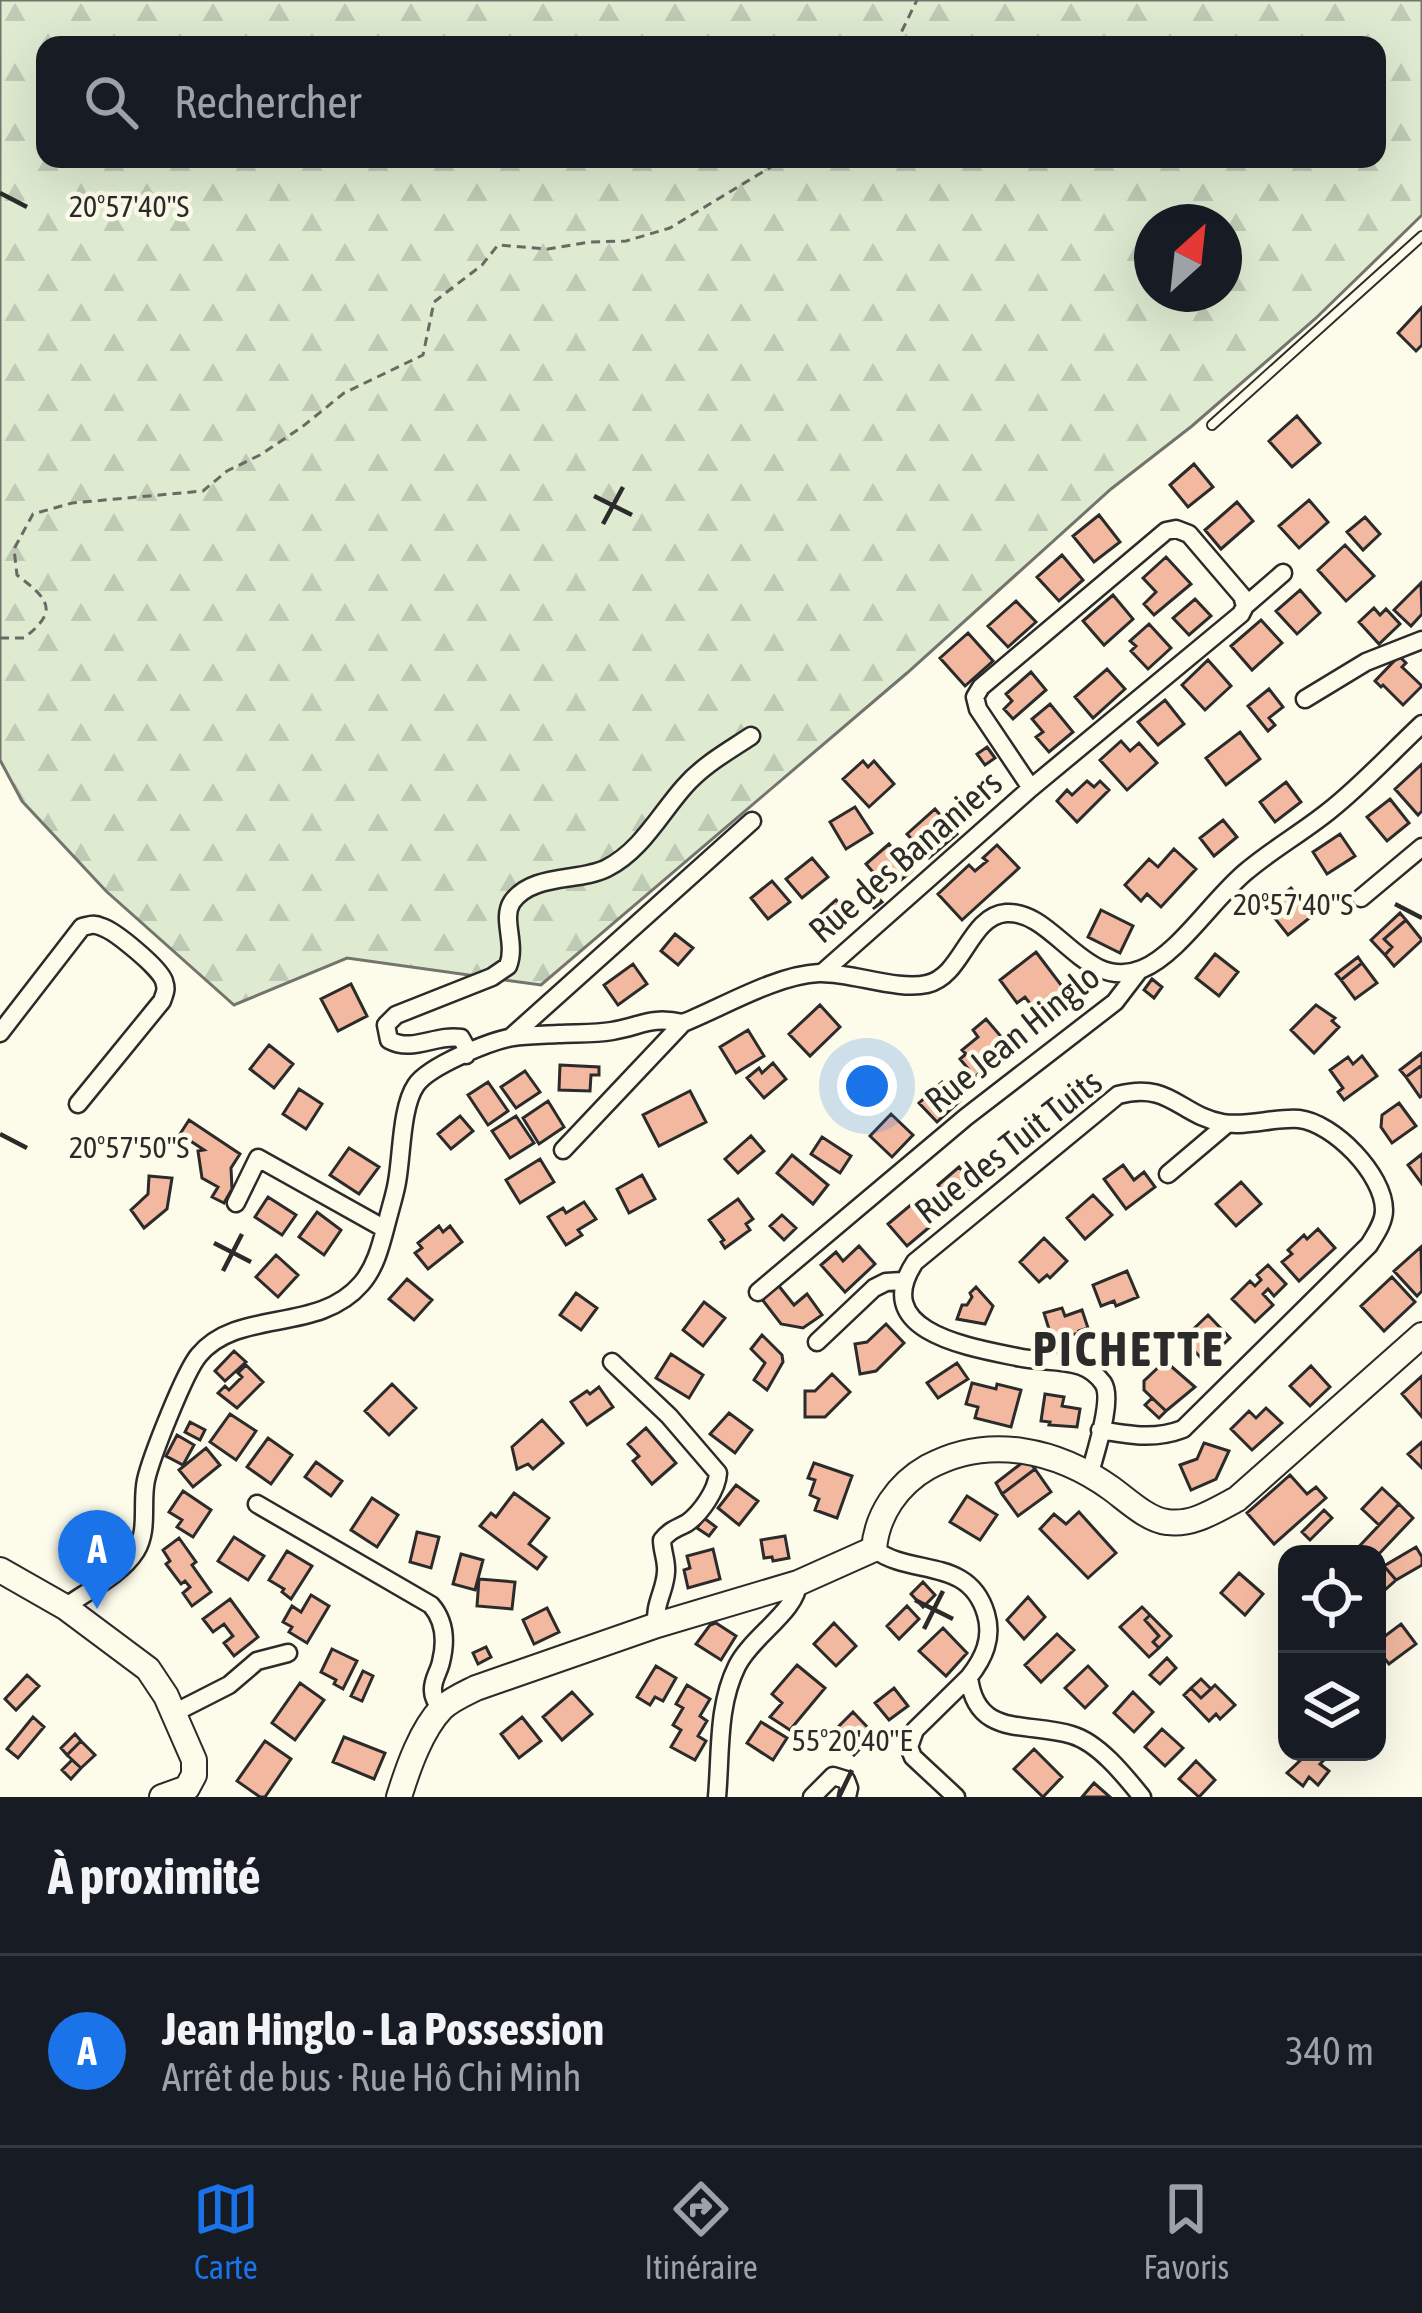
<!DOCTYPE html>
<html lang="fr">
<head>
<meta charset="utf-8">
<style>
	body { margin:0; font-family:"Asap Condensed",sans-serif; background:#242831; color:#f1f3f6 }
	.controls { position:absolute; right:36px; bottom:36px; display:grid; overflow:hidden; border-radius:24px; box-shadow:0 12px 48px #0002 }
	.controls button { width:108px; height:108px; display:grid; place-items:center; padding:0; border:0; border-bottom:3px solid #363941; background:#171b24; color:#f1f3f6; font:60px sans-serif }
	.compass { position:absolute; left:1134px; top:204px; width:108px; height:108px; border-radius:50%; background:#171b24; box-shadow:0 12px 48px #0002; rotate:27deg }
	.you { position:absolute; left:867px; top:1086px; width:42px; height:42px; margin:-30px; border:9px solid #fff; border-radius:50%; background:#1a73e8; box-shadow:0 0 0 18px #1a73e833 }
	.badge { display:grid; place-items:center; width:78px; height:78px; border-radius:50%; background:#1a73e8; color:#fff; font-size:39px; font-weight:700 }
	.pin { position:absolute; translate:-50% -99px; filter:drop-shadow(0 3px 6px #0008) }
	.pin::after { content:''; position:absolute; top:63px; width:42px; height:36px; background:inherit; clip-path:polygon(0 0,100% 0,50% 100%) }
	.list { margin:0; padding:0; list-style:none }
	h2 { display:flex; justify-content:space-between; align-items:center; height:156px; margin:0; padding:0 48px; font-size:51px }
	h2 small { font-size:39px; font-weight:400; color:#9ea1a6 }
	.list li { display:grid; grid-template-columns:78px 1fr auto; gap:36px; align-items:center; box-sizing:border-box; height:192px; padding:0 48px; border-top:3px solid #363941 }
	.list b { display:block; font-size:45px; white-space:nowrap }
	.list p { margin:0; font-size:39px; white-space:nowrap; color:#9ea1a6 }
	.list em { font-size:39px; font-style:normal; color:#9ea1a6 }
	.icon { flex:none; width:66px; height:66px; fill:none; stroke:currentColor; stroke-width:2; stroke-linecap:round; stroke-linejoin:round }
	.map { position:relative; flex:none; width:1422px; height:1797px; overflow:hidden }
	.search { position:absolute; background:#171b24; box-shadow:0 12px 48px #0002; left:36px; right:36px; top:36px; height:132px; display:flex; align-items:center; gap:30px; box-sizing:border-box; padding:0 42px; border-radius:24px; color:#9ea1a6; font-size:45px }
	.sheet { height:348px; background:#171b24 }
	nav { display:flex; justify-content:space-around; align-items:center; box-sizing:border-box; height:168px; border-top:3px solid #363941; background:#171b24; font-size:33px; color:#9ea1a6 }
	nav a { display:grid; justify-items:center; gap:6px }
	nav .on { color:#1a73e8 }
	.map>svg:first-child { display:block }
</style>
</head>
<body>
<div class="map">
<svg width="1422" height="1797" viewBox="0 0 1422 1797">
	<defs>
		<pattern id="forest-firs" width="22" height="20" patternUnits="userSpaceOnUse" patternTransform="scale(3)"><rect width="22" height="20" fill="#deebd1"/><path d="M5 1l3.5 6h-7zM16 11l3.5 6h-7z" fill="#bfcab4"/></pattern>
	</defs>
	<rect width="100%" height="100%" fill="#fdfbea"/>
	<path fill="url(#forest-firs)" stroke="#74746e" stroke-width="3" fill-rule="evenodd" d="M0,0h1422v215l-107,104 -123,107 -81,63 -204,184 -366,312 -194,-27 -113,47 -128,-114 -84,-90 -22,-41zM45,45h1332v114h-1332zM1152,222h72v72h-72z"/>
	<path fill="#f2b8a0" stroke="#2b2b2b" stroke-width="3" d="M1422,307v38l-6,6 -18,-18z
		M1297,416l23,27 -28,24 -23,-26z
		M1194,464l19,23 -25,20 -18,-22z
		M1309,500l19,22 -29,26 -20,-22z
		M1237,502l16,19 -32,28 -16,-19z
		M1099,515l21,27 -26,20 -21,-26z
		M1365,517l15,17 -17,16 -16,-18z
		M1345,545l29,31 -28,25 -28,-31z
		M1062,555l21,25 -24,21 -22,-24z
		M1166,557l25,27 -37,31 -10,-11 12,-12 -13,-14z
		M1421,583l1,31 -11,12 -17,-16z
		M1300,590l20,23 -23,21 -21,-23z
		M1113,595l20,24 -29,26 -21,-24z
		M1195,599l16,17 -22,19 -16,-17z
		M1016,601l20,21 -28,25 -20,-21z
		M1374,608l6,7 6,-6 14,15 -21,20 -20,-22z
		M1261,620l21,23 -30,27 -21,-24z
		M1149,624l22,24 -23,21 -17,-18 5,-5 -6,-5z
		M968,633l25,28 -28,25 -25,-28z
		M1399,656l7,7 -4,4 20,19 -19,19 -20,-20 -2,2 -6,-6z
		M1208,660l23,26 -26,24 -23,-25z
		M1107,669l18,20 -32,29 -18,-21z
		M1031,672l15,18 -33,29 -9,-10 8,-8 -6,-7z
		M1269,689l14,18 -14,11 6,7 -7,6 -20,-25z
		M1165,700l19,24 -26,21 -20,-23z
		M1050,704l23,28 -24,20 -13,-15 7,-5 -11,-13z
		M1240,732l20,27 -34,26 -20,-27z
		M1121,741l9,10 9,-8 18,20 -30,27 -27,-30z
		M987,747l8,11 -10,7 -8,-11z
		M863,761l5,6 6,-6 20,23 -25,23 -26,-28z
		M1422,764v47l-4,4 -23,-26z
		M1087,781l7,6 6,-6 9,9 -32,32 -20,-21 10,-11 5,5z
		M1286,782l15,20 -26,20 -15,-20z
		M1390,799l19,24 -22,18 -20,-24z
		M855,807l17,26 -26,16 -16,-27z
		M935,809l22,25 -28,24 -22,-24z
		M1223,820l14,17 -23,19 -14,-18z
		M1340,834l15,22 -28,18 -14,-22z
		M889,844l23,27 -11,9 -4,-5 -13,10 -18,-21z
		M997,845l22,23 -57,52 -24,-26 31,-29 6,6 12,-10 -4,-3z
		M1174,849l22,20 -35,38 -14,-13 -6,7 -16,-16 24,-26 9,8z
		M812,858l16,19 -26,21 -16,-19z
		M772,881l18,21 -22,17 -17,-21z
		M1291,888l21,28 -24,19 -22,-28z
		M872,891l10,11 -8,6 -10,-11z
		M836,900l16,18 -23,20 -16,-17z
		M1101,910l32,16 -13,27 -32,-16z
		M1400,913l6,7 -22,19 8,8 -7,8 -14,-15z
		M1406,920l16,20 -28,26 -9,-11 7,-8 -8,-8z
		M675,934l18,14 -15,17 -17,-14z
		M1036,952l38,50 -28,22 -21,-27 -8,6 -17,-23z
		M1215,954l23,18 -19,24 -23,-18z
		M1358,957l4,6 -21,17 -5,-6z
		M1362,963l15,20 -22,16 -14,-19z
		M633,964l14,20 -29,21 -14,-20z
		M1152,979l10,8 -8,11 -10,-8z
		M351,984l16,32 -29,15 -17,-32z
		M820,1005l20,22 -30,29 -21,-22z
		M1316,1005l19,13 -3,3 7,6 -25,26 -23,-23z
		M986,1019l24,28 -35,30 -15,-18 6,-5 -4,-4 16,-13 -5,-7z
		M748,1030l16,26 -28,17 -16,-26z
		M269,1045l24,19 -19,24 -24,-19z
		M1422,1053v12l-16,12 -6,-7z
		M1362,1056l15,20 -33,24 -6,-8 5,-4 -13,-18 18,-13 5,7z
		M773,1063l13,16 -22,19 -17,-20 12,-10 3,5z
		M560,1065l39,2v8h-8l-1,16 -31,-1z
		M1422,1065v31l-2,1 -14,-20z
		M525,1071l15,21 -24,16 -15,-21z
		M488,1082l20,29 -20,14 -20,-30z
		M942,1082l18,19 -23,21 -18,-19z
		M299,1089l23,15 -16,25 -23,-15z
		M690,1091l16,31 -47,24 -16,-31z
		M548,1101l16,26 -25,17 -16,-26z
		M1399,1103l17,23 -24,17 -11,-16 1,-12z
		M891,1114l22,21 -21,22 -22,-21z
		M460,1116l13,15 -22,18 -13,-15z
		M516,1116l18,27 -24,15 -18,-27z
		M189,1120l51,34 -9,14 1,21 -8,14 -12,-6 6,-10 -16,-9 -4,-27 6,-1 -24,-16z
		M751,1136l13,15 -26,22 -13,-14z
		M822,1137l29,19 -11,17 -29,-19z
		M349,1148l30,19 -20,27 -29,-19z
		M1422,1154v30l-14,-19z
		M792,1155l36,30 -15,19 -36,-31z
		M540,1159l14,23 -34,21 -14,-23z
		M1123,1165l11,15 10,-8 11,15 -29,22 -22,-30z
		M959,1167l15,18 -21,18 -15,-18z
		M642,1175l13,24 -26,14 -12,-24z
		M149,1176l23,2 -5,31 -23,19 -13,-18 17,-16z
		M1241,1182l20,22 -25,22 -20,-22z
		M1093,1195l19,20 -27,24 -18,-21z
		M268,1197l28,18 -14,20 -27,-18z
		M738,1199l15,20 -7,5 4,6 -25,18 -4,-6 3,-2 -15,-20z
		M584,1202l12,17 -18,11 4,5 -16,10 -18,-28 15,-9 3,5z
		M913,1203l19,22 -25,21 -19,-22z
		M317,1212l24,18 -17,25 -25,-18z
		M782,1215l14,13 -12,12 -14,-14z
		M439,1226l4,6 7,-6 12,16 -34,27 -13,-16 7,-5 -4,-5z
		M1318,1229l17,19 -36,33 -17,-19 10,-8 -4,-4 16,-15 3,4z
		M1044,1238l23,23 -17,17 -3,-3 -8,7 -19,-20z
		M859,1246l16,18 -30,28 -24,-27 15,-13 7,9z
		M1421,1247l1,44 -5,5 -23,-25z
		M276,1255l22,20 -20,22 -22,-20z
		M1268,1265l18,19 -12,12 -6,-7 -5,5 10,11 -18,17 -23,-23 18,-18 5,5 6,-6 -4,-5z
		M1127,1271l11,26 -22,9 -2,-5 -13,5 -8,-21z
		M1392,1277l23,25 -31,29 -23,-25z
		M407,1279l25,21 -18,20 -25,-21z
		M778,1285l16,20 13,-11 15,21 -19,13 -22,-4 -20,-26z
		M976,1287l17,19 -8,18 -28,-5 5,-14h5l5,-8 -2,-4z
		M576,1293l21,15 -16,22 -21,-15z
		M704,1302l21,16 -22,28 -20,-16z
		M1062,1308l3,8 17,-6 6,18 -9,3 1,2 -28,6 -8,-26z
		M1208,1315l22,23 -25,24 -22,-23z
		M886,1324l18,19 -28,28 -16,3 -5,-30 12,-2z
		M762,1335l20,20 1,7 -16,28 -13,-10 11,-17 -14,-14z
		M234,1351l12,11 -21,19 -10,-10z
		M671,1354l32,21 -14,23 -33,-20z
		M1165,1361l30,26 -29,24 -22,-21v-9z
		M957,1363l11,16 -30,19 -11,-15z
		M246,1365l17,17 -26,26 -19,-15 7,-7 4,4 13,-13 -4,-4z
		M1311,1366l19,21 -20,19 -20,-20z
		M832,1374l18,18 -25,25h-20v-26h10z
		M1422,1376v41l-20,-23z
		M972,1383l24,6 1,-5 24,6 -10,37 -36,-9 3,-11 -12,-3z
		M392,1384l24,24 -27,27 -24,-24z
		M599,1387l14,20 -26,18 -16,-23 16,-11 3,3z
		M1045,1394l19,3 -2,9 18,3 -3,18 -28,-2 1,-3 -9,-1z
		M1152,1398l14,13 -7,7 -14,-13z
		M1266,1408l16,15 -30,27 -21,-21 18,-18 7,7z
		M729,1413l23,17 -17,23 -25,-19z
		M230,1414l26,17 -20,29 -26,-18z
		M542,1420l21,23 -30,26 -5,-5 -11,5 -5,-22z
		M190,1422l15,8 -5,10 -15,-8z
		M646,1428l30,35 -24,21 -19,-23 6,-5 -11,-12z
		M177,1435l17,10 -11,20 -17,-9z
		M268,1438l24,17 -21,29 -24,-17z
		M1422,1442v26l-14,-14z
		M1204,1443l25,8 -13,28 -25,11 -11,-25 17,-6z
		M206,1448l14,17 -27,22 -14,-17z
		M1027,1459l8,10 -33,25 -6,-11z
		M316,1462l26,19 -11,15 -26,-19z
		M814,1463l38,13 -15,42 -22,-8 4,-11 -9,-4 5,-15 -7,-2z
		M1035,1469l16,23 -33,24 -16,-22z
		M1290,1475l17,19 9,-7 10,11 -52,46 -27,-31z
		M736,1485l22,16 -19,24 -21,-17z
		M1382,1488l17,16 -20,21 -17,-16z
		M183,1491l28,19 -18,27 -16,-10 5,-7 -13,-8z
		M514,1493l35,25 -20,26 17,13 -9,12 -57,-43 11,-13 5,4z
		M967,1496l30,19 -17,25 -30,-18z
		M372,1498l26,17 -21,32 -26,-17z
		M1399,1504l14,14 -36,38 -25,-2z
		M1324,1510l8,8 -22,22 -8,-8z
		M1079,1512l37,41 -28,25 -48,-49 14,-15 12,10z
		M704,1518l12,9 -7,9 -12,-8z
		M417,1532l22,5 -8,31 -21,-6z
		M785,1536l4,22 -16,3 -1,-4 -8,1 -3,-18z
		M234,1537l30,19 -16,24 -30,-19z
		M179,1538l17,24 -4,3 19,27 -19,14 -9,-13 7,-6 -5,-6 -4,3 -15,-20 4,-3 -7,-11z
		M1416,1547l6,10v8l-26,15 -12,-14z
		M713,1549l7,30 -32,9 -4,-18 6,-2 -3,-12z
		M287,1551l25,15 -21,33 -9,-7 2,-3 -15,-9z
		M461,1554l22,6 -8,30 -22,-6z
		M1384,1566l12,14 -19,17v-25z
		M1239,1573l24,21 -18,21 -24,-22z
		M479,1579l36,3 -3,27 -35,-3z
		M923,1582l12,13 -12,12 -12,-13z
		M311,1595l18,11 -22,37 -18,-11 3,-5 -9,-5 9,-16 9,6z
		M1028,1597l17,20 -21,22 -17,-19z
		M230,1599l28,38 -24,19 -10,-13 9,-7 -9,-12 -11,8 -10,-13z
		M907,1606l12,13 -20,20 -12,-13z
		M1142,1607l8,8 -5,5 14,16 -6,6 6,6 -10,9 -29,-30z
		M547,1608l12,24 -25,12 -11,-24z
		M1150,1615l21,21 -12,12 -6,-6 6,-6 -14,-16z
		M716,1623l20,13 -15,24 -25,-16 14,-19z
		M834,1623l22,23 -20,20 -22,-22z
		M1401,1624l15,20 -27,20 -12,-15v-7z
		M943,1628l24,25 -21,23 -27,-25z
		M1057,1634l17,16 -33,32 -16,-17z
		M486,1647l5,10 -13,7 -5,-11z
		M332,1649l25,12 -14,28 -9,-5 2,-4 -15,-8z
		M1167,1658l9,10 -16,16 -10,-9z
		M797,1665l28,23 -35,42 -20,-13 12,-14 -10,-9z
		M656,1666l20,12 -13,23 -8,-4 -5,8 -13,-8z
		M1088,1666l19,20 -22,22 -20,-20z
		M363,1671l10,5 -11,25 -11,-5z
		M27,1675l12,11 -23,24 -11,-11z
		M1201,1679l10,10 -10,9 -10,-10z
		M300,1683l24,17 -29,40 -23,-17z
		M687,1685l23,14 -10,17 7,5 -9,15 8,5 -11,19 -24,-13 10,-17 -8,-5 10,-17 -7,-4z
		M1215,1685l20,20 -15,14 -4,-5 -7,7 -25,-26 7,-7 10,10z
		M894,1688l14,18 -19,14 -14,-17z
		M572,1692l20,22 -30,26 -19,-23z
		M1133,1692l20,20 -19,20 -20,-19z
		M853,1712l21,22 -20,21 -22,-22z
		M33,1717l11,10 -26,31 -11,-9z
		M522,1717l19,24 -22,17 -18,-24z
		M761,1722l26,16 -14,22 -26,-17z
		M1162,1729l21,19 -18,18 -20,-19z
		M75,1734l6,7 -14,14 -6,-7z
		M344,1737l41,16 -11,26 -41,-17z
		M81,1741l14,14 -14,13 -14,-13z
		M265,1741l26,18 -26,38h-5l-23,-16z
		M1034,1749l28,28 -19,20 -29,-28z
		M1303,1752h16l7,6 -6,6 9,7 -11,14 -9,-8 -6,9 -16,-13 19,-18z
		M72,1760l9,8 -10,11 -9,-9z
		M1196,1761l19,19 -16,17 -20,-18z
		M1094,1783l16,14h-28z"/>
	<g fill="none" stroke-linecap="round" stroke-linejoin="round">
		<g stroke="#2b2b2b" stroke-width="12">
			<path id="lane" d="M1212,425l210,-189"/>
		</g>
		<g stroke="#2b2b2b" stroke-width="21">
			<path id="street" d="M1305,699l61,-37 56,-22
				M1031,788l-53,-79 -3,-12 6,-10 185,-156 10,-2 13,5 53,62 3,10
				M1361,898l61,-51
				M822,973l209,-185 210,-174 4,-8 38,-33
				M0,1033l82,-106c9,-2 11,-4 20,0 13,4 58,41 62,54 3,9 1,11 -2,20l-84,103
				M511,1037l241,-216
				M466,1055v-8l-5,-9c-26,-4 -48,15 -72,2l-3,-15 10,-10 96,-38 16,-11c9,-22 -7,-47 4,-64 20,-29 68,-20 95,-34 34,-17 53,-54 77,-81 19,-22 43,-35 67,-51
				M563,1150l120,-127
				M1168,1174l59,-50
				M236,1203l22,-45 127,71
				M758,1292l208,-175 149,-115 23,-30
				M817,1342l57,-54 12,-6 16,-1
				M612,1362l57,54 49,57c-1,17 -17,40 -31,50 -11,6 -17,7 -25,17 0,11 5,21 4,32 -1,20 -13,33 -9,53
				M1090,1473c5,-20 24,-74 13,-90 -5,-7 -14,-14 -22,-17 -20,-7 -44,-4 -64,-9 -49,-10 -148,-26 -102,-95l203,-167c52,-14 61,20 105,28 25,4 51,-6 76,-4 35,4 85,56 85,91 0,13 -9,25 -15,35l-186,184c-29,11 -53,6 -83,1
				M257,1504l174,101c14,16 15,37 10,57 -2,10 -9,18 -8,29 0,7 4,12 8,18
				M874,1549c37,28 95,7 112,65 7,24 -2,44 -17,63 7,62 59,44 103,58 27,8 53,41 70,62
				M65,1607c22,-16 56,-32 71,-56 13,-21 5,-48 10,-71 5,-22 39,-109 53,-125 39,-47 119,-21 162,-71 16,-18 21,-44 27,-66 3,-12 7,-24 9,-36 5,-27 4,-75 19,-97 13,-19 74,-44 97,-48 14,-2 30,-2 45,-3 18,-1 37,0 54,-3 30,-5 38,-15 71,-8 40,-16 93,-48 136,-50 32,-1 79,18 108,11 36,-8 42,-68 79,-71 49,-3 78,80 136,56 37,-15 73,-73 106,-99 25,-21 55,-38 81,-59 33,-26 62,-58 93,-87
				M174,1713l55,-28 28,-24 31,-8
				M717,1797c4,-44 0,-91 20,-131 15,-30 60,-55 61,-83
				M812,1797l21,-21 13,4 3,8 -2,9
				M956,1797l-43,-40 -4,-10 6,-17 54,-53"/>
		</g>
		<g stroke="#2b2b2b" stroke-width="28">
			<path id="secondary" d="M0,1570l65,37 83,62 18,27 28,64v15l-7,13 -25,9
				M399,1797c9,-29 22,-67 43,-89 10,-9 22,-14 34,-20l181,-63 141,-42 76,-34c3,-35 24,-65 54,-82 61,-33 130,-17 184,22 15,11 36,31 55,33 25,4 49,-12 70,-23l185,-164"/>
		</g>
		<path stroke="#6a6964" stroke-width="3" stroke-dasharray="9 6" stroke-linecap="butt" d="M895,45l22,-45
			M0,638h24c36,-28 24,-39 -7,-63l-3,-26 19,-35 39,-11 131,-12 24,-20 33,-16 42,-28 42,-34 79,-38 11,-53 48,-37 16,-20 50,4 41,-7 37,-1 44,-13 114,-69"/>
		<use href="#lane" stroke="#fdfbea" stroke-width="8"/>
		<use href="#street" stroke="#fdfbea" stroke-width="16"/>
		<use href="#secondary" stroke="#fdfbea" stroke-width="24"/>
	</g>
	<path fill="none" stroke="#2b2b2b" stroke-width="4.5" d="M0,193l27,14M594,496l38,19M603,524l20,-37M1395,904l27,14M0,1134l27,14M214,1243l37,19M223,1271l19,-37M915,1600l38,19M924,1629l19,-38M839,1797l13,-27"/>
	<g text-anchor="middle" stroke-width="9" stroke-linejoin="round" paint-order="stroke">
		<g font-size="36" fill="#2b2b2b" stroke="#fdfbea">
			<text transform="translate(905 856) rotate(-41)" y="13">Rue des Bananiers</text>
			<text transform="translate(1012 1038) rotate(-39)" y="13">Rue Jean Hinglo</text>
			<text transform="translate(1008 1146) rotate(-38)" y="13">Rue des Tuit Tuits</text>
		</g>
		<g font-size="48" font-weight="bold" letter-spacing="3" fill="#2b2b2b" stroke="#fdfbea">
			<text x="1129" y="1366">PICHETTE</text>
		</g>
	</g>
	<g font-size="30" text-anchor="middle" fill="#2b2b2b" stroke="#fdfbea" stroke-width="9" stroke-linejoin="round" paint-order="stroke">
		<text x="129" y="217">20°57'40"S</text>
		<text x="1293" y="915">20°57'40"S</text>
		<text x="129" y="1158">20°57'50"S</text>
		<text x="852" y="1751">55°20'40"E</text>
	</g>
</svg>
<div class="controls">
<button><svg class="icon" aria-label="locate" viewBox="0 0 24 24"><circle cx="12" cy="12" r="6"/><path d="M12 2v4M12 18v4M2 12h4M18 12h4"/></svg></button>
<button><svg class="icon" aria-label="layers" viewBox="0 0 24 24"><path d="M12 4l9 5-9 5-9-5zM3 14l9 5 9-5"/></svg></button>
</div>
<svg class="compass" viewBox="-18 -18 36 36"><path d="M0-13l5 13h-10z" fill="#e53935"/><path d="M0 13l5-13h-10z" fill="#9ea1a6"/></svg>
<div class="you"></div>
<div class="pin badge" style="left:97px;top:1609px">A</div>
<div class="search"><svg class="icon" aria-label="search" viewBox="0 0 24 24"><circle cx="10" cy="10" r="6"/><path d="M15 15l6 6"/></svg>Rechercher</div>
</div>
<section class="sheet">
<h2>À proximité<small></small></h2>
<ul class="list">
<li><span class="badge">A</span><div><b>Jean Hinglo - La Possession</b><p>Arrêt de bus · Rue Hô Chi Minh</p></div><em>340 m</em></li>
</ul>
</section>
<nav>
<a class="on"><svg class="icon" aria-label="map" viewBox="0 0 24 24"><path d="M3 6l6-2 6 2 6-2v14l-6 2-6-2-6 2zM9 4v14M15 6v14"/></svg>Carte</a>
<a><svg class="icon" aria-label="directions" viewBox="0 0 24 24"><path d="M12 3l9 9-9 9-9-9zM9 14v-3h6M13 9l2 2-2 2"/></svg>Itinéraire</a>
<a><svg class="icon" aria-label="saved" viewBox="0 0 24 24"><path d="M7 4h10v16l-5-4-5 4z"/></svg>Favoris</a>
</nav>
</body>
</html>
